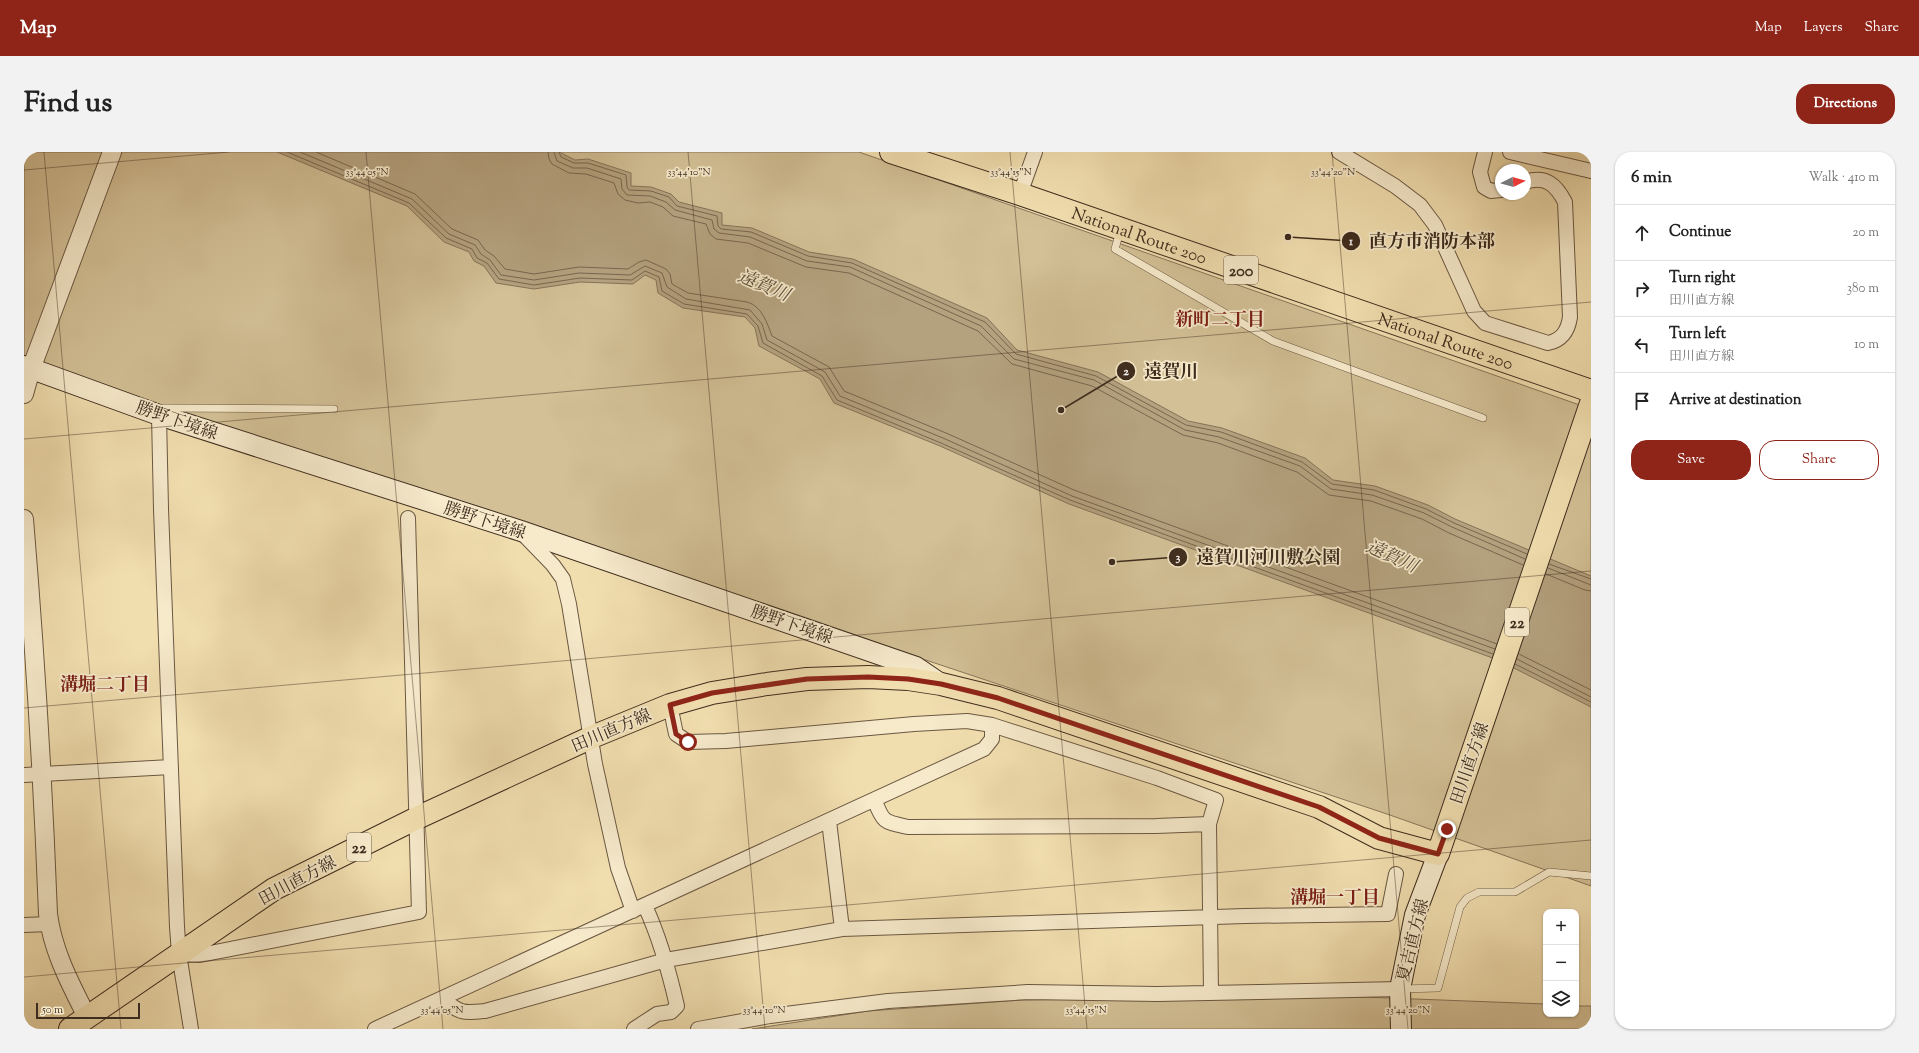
<!DOCTYPE html>
<html lang="en">
<head>
<meta charset="utf-8">
<style>
	body { margin:0; font-family:"Sorts Mill Goudy","Noto Serif JP",serif; background:#f2f2f2; color:#222 }
	.controls { position:absolute; right:12px; bottom:12px; display:grid; overflow:hidden; border-radius:8px; box-shadow:0 1px 3px #0004 }
	.controls button { width:36px; height:36px; display:grid; place-items:center; padding:0; border:0; border-bottom:1px solid #e0e0e0; background:#fff; color:#222; font:20px sans-serif }
	.compass { position:absolute; left:1471px; top:12px; width:36px; height:36px; border-radius:50%; background:#fff; box-shadow:0 1px 3px #0004; rotate:85deg }
	.scale { position:absolute; left:12px; bottom:10px; width:104px; box-sizing:border-box; padding-left:4px; border:2px solid #3e2c1e; border-top:0; font-size:11px; line-height:14px; white-space:nowrap; color:#3e2c1e; -webkit-text-stroke:3px #f6eacb; paint-order:stroke }
	.stop { position:absolute; width:12px; height:12px; margin:-9px; border:3px solid #8f2418; border-radius:50%; background:#fff }
	.stop.end { background:#8f2418; border-color:#fff; box-shadow:0 1px 4px #0008 }
	.list { margin:0; padding:0; list-style:none }
	h2 { display:flex; justify-content:space-between; align-items:center; height:52px; margin:0; padding:0 16px; font-size:17px }
	h2 small { font-size:13px; font-weight:400; color:#767676 }
	.list li { display:grid; grid-template-columns:26px 1fr auto; gap:12px; align-items:center; box-sizing:border-box; height:56px; padding:0 16px; border-top:1px solid #e0e0e0 }
	.list b { display:block; font-size:15px; white-space:nowrap }
	.list p { margin:0; font-size:13px; white-space:nowrap; color:#767676 }
	.list em { font-size:13px; font-style:normal; color:#767676 }
	.actions { display:flex; gap:8px; padding:12px 16px }
	.actions a { flex:1; padding:9px 0; border:1px solid #8f2418; border-radius:16px; text-align:center; font-size:14px; color:#8f2418 }
	.actions .main { background:#8f2418; color:#fff }
	.icon { flex:none; width:22px; height:22px; fill:none; stroke:currentColor; stroke-width:2; stroke-linecap:round; stroke-linejoin:round }
	.map { position:relative; flex:none; width:1567px; height:877px; overflow:hidden; border-radius:16px }
	header { display:flex; align-items:center; gap:24px; box-sizing:border-box; height:56px; padding:0 20px; background:#8f2418; color:#fff }
	header strong { font-size:19px }
	nav { display:flex; gap:22px; margin-inline-start:auto; font-size:14px }
	.intro { display:flex; align-items:center; justify-content:space-between; box-sizing:border-box; height:96px; padding:0 24px }
	h1 { margin:0; font-size:28px }
	.button { padding:10px 18px; border-radius:16px; background:#8f2418; color:#fff; font-size:14px; font-weight:700 }
	main { display:flex; gap:24px; padding:0 24px }
	aside { flex:1; background:#fff; border-radius:16px; box-shadow:0 1px 3px #0004 }
	.map>svg:first-child { display:block }
</style>
</head>
<body>
<header>
<strong>Map</strong>
<nav><a>Map</a><a>Layers</a><a>Share</a></nav>
</header>
<div class="intro"><h1>Find us</h1><a class="button">Directions</a></div>
<main>
<div class="map">
<svg width="1567" height="877" viewBox="0 0 1567 877">
	<rect width="100%" height="100%" fill="#f1deaf"/>
	<filter id="stains"><feTurbulence type="fractalNoise" baseFrequency=".005" numOctaves="4"/><feColorMatrix values="0 0 0 0 .2 0 0 0 0 .09 0 0 0 0 .02 0 0 0 .5 -.17"/></filter>
	<radialGradient id="worn" r=".72"><stop offset=".6" stop-color="#630" stop-opacity="0"/><stop offset="1" stop-color="#630" stop-opacity=".3"/></radialGradient>
	<path fill="#d3c096" stroke="#88765a" d="M0,0h835l732,257v477l-204,-72 -1363,-455z
		M1311,844l211,8v10h30v-8h15v23h-839l116,-18 154,-11z"/>
	<path fill="#b4a17e" stroke="#857258" d="M253,0h282l16,8 13,-1 43,14v13l20,1 20,7 8,8 43,11v12l30,3 57,24 44,7 134,59 30,32 81,22 90,49 34,7 83,30 28,22 42,6 53,19 27,14 136,57v131l-93,-47 -429,-156 -129,-58 -106,-43 -14,-24 -61,-33 -4,-18 -10,-11 -62,-9 -25,-15 -2,-13 -11,-5 -12,9 -53,-2 -46,7 -38,-6 -12,-17 -10,-5 -5,-9 -25,-10 -37,-36z"/>
	<g fill="none" stroke-linecap="round" stroke-linejoin="round">
		<path stroke="#79664e" stroke-width="1" d="M263,0l122,51 37,35 26,11 5,9 10,5 12,16 35,6 46,-7 52,2 13,-9 14,6 3,14 22,13 63,10 11,12 5,17 59,33 15,24 104,43 129,57 423,154
			M276,0l112,47 37,35 26,11 6,9 9,6 11,15 33,5 45,-7 51,2 15,-9 17,7 5,14 19,12 64,11 12,14 5,16 58,32 15,24 103,42 129,58 423,153
			M292,0l99,42 37,35 26,11 7,10 9,6 11,13 29,5 45,-7 49,2 11,-7 7,-2 20,9 4,5 2,10 16,9 59,9c15,4 20,21 25,34l57,31 15,24 102,42 128,57 423,154
			M524,0l1,7 3,5 17,9 17,1 28,9 4,11 7,6 13,3 12,-1 13,5 10,9 33,8 4,10 6,5 32,4 58,24 43,6 129,58 34,33 80,22 91,49 35,8 79,29 32,23 42,6 51,18 27,14 74,32
			M530,0l3,9 16,7h14l34,11 1,10 5,6 23,1 16,6 9,8 37,10 2,9 5,4 31,4 57,24 43,6 131,59 33,33 80,21 91,50 34,7 81,29 31,23 41,6 52,18 28,14 73,32
			M535,0l2,5 13,6h14l38,12 1,12 2,3 22,1 18,6 8,9 40,10 1,10 3,3 30,3 57,24 44,7 133,59 31,32 80,22 90,49 35,7 81,30 30,22 42,6 52,19 28,14 73,31
			M1525,412l42,15
			M1524,416l43,17
			M1522,422l39,16 6,1
			M1495,502l72,36
			M1493,507l74,38
			M1491,512l76,38"/>
		<g stroke="#6b5842" stroke-width="8">
			<path id="service" d="M1096,79l-5,18 158,92 210,77
				M138,256l172,1
				M1377,837l37,-1 22,-81 7,-9 12,-6h36l34,-20 42,4"/>
		</g>
		<g stroke="#6b5842" stroke-width="16">
			<path id="minor" d="M1315,0l56,34 25,19 15,20 39,86 11,12 63,20c14,-3 20,-12 22,-26l-5,-115c-9,-17 -19,-27 -40,-20
				M1461,0l-5,20 4,15 7,4 10,-1
				M1486,0l81,19
				M996,42l15,-42
				M135,263l2,94 16,418 2,27 12,75
				M498,381l31,32 10,14 6,25 26,160 23,104 15,43
				M646,553l6,29 12,8 38,-1 188,-17 53,-3 25,4 165,53 59,22 -7,24
				M0,623l147,-8
				M851,649c8,22 10,21 33,26l248,-1 53,-2 2,169
				M805,669l13,108
				M0,773l25,-1
				M155,802l21,1 219,-43 -11,-394
				M420,847c15,15 21,14 41,12l181,-51 176,-31 403,-13 143,-2 8,-40
				M351,877l609,-280 8,-10v-14
				M610,877l23,-15 14,-2 6,-6c-8,-35 -17,-68 -32,-100
				M674,877l72,-13 118,-15 140,-9 129,2 243,-5"/>
		</g>
		<g stroke="#6b5842" stroke-width="20">
			<path id="tertiary" d="M0,242l7,-25 81,-217
				M0,367c11,132 19,263 24,395 5,38 22,69 39,103"/>
		</g>
		<g stroke="#3e2c1e" stroke-width="22">
			<path id="secondary" d="M0,214l135,49 362,116 395,136 25,17
				M1377,877l-1,-40 15,-74 23,-61"/>
		</g>
		<g stroke="#3e2c1e" stroke-width="24">
			<path id="primary" d="M46,877l204,-140 143,-71 175,-81 78,-32 42,-12 55,-9 40,-5 61,-2 40,2 33,5 57,14 321,109 60,31 59,16 153,-451"/>
		</g>
		<g stroke="#3e2c1e" stroke-width="24">
			<g id="trunk">
				<path id="s1" d="M867,0l129,42 571,197"/>
			</g>
		</g>
		<use href="#service" stroke="#f6eacb" stroke-width="7"/>
		<use href="#minor" stroke="#f6eacb" stroke-width="14"/>
		<use href="#tertiary" stroke="#f6eacb" stroke-width="18"/>
		<use href="#secondary" stroke="#f6eacb" stroke-width="20"/>
		<use href="#primary" stroke="#f1deaf" stroke-width="22"/>
		<use href="#trunk" stroke="#f1deaf" stroke-width="22"/>
	</g>
	<g fill="none" stroke-linecap="round" stroke-linejoin="round">
		<path stroke="#8f2418" stroke-width="5" d="M664,590l-12,-8 -6,-29 42,-12 95,-14 61,-2 40,2 33,5 57,14 321,109 60,31 59,16 9,-25"/>
	</g>
	<path fill="none" stroke="#3e2c1e" stroke-width="1" stroke-opacity="0.45" d="M20,0l77,877M342,0l77,877M664,0l77,877M986,0l77,877M1308,0l76,877M0,18l205,-18M0,287l1567,-137M0,556l1567,-137M0,825l1567,-137"/>
	<g text-anchor="middle" stroke-width="3.5" stroke-linejoin="round" paint-order="stroke">
		<g fill="#f6eacb" stroke="#756552" stroke-width="1">
			<rect x="1200" y="104" width="34" height="28" rx="3"/>
			<rect x="1481" y="456" width="24" height="28" rx="3"/>
			<rect x="323" y="681" width="24" height="28" rx="3"/>
		</g>
		<g font-size="16" font-weight="bold" fill="#3e2c1e">
			<text x="1217" y="124">200</text>
			<text x="1493" y="476">22</text>
			<text x="335" y="701">22</text>
		</g>
		<g font-size="17" fill="#3e2c1e" stroke="#f6eacb">
			<text dy="6" stroke="none"><textPath href="#s1" startOffset="262">National Route 200</textPath></text>
			<text dy="6" stroke="none"><textPath href="#s1" startOffset="586">National Route 200</textPath></text>
			<text transform="translate(153 268) rotate(19)" y="6">勝野下境線</text>
			<text transform="translate(461 368) rotate(18)" y="6">勝野下境線</text>
			<text transform="translate(768 472) rotate(19)" y="6">勝野下境線</text>
			<text transform="translate(587 578) rotate(-23)" y="6">田川直方線</text>
			<text transform="translate(1445 611) rotate(-71)" y="6">田川直方線</text>
			<text transform="translate(273 728) rotate(-28)" y="6">田川直方線</text>
			<text transform="translate(1388 788) rotate(-76)" y="6">夏吉直方線</text>
		</g>
		<g font-size="18" font-style="italic" fill="#614f3b" stroke="#f6eacb">
			<text transform="translate(740 133) rotate(23)" y="6">遠賀川</text>
			<text transform="translate(1368 404) rotate(24)" y="6">遠賀川</text>
		</g>
		<g font-size="18" font-weight="bold" fill="#7a1f14" stroke="#f6eacb">
			<text x="1196" y="173">新町二丁目</text>
			<text x="81" y="538">溝堀二丁目</text>
			<text x="1311" y="751">溝堀一丁目</text>
		</g>
	</g>
	<g font-size="10" text-anchor="middle" fill="#3e2c1e" stroke="#f6eacb" stroke-width="3.5" stroke-linejoin="round" paint-order="stroke">
		<text x="343" y="23">33°44'05"N</text>
		<text x="665" y="23">33°44'10"N</text>
		<text x="987" y="23">33°44'15"N</text>
		<text x="1309" y="23">33°44'20"N</text>
		<text x="418" y="861">33°44'05"N</text>
		<text x="740" y="861">33°44'10"N</text>
		<text x="1062" y="861">33°44'15"N</text>
		<text x="1384" y="861">33°44'20"N</text>
	</g>
	<path fill="none" stroke="#3e2c1e" stroke-width="1.5" d="M1264 85L1327 89M1037 258L1102 219M1088 410L1154 405"/>
	<g fill="#3e2c1e" stroke="#f6eacb" stroke-width="1.5">
		<circle cx="1264" cy="85" r="4"/>
		<circle cx="1037" cy="258" r="4"/>
		<circle cx="1088" cy="410" r="4"/>
		<circle cx="1327" cy="89" r="10"/>
		<circle cx="1102" cy="219" r="10"/>
		<circle cx="1154" cy="405" r="10"/>
	</g>
	<g font-size="12" text-anchor="middle" font-weight="bold" fill="#fff">
		<text x="1327" y="93">1</text>
		<text x="1102" y="223">2</text>
		<text x="1154" y="409">3</text>
	</g>
	<g font-size="18" text-anchor="middle" font-weight="bold" fill="#3e2c1e" stroke="#f6eacb" stroke-width="3.5" stroke-linejoin="round" paint-order="stroke">
		<text x="1408" y="95">直方市消防本部</text>
		<text x="1147" y="225">遠賀川</text>
		<text x="1244" y="411">遠賀川河川敷公園</text>
	</g>
	<rect width="100%" height="100%" filter="url(#stains)"/>
	<rect width="100%" height="100%" fill="url(#worn)"/>
</svg>
<div class="controls">
<button>+</button>
<button>−</button>
<button><svg class="icon" aria-label="layers" viewBox="0 0 24 24"><path d="M12 4l9 5-9 5-9-5zM3 14l9 5 9-5"/></svg></button>
</div>
<svg class="compass" viewBox="-18 -18 36 36"><path d="M0-13l5 13h-10z" fill="#e53935"/><path d="M0 13l5-13h-10z" fill="#767676"/></svg>
<div class="scale">50 m</div>
<div class="stop" style="left:664px;top:590px"></div>
<div class="stop end" style="left:1423px;top:677px"></div>
</div>
<aside>
<h2>6 min<small>Walk · 410 m</small></h2>
<ul class="list">
<li><svg class="icon" aria-label="ahead" viewBox="0 0 24 24"><path d="M12 20V5M6 11l6-6 6 6"/></svg><div><b>Continue</b></div><em>20 m</em></li>
<li><svg class="icon" aria-label="right" viewBox="0 0 24 24"><path d="M7 20v-9h11M14 6l5 5-5 5"/></svg><div><b>Turn right</b><p>田川直方線</p></div><em>380 m</em></li>
<li><svg class="icon" aria-label="left" viewBox="0 0 24 24"><path d="M17 20v-9H6M10 6l-5 5 5 5"/></svg><div><b>Turn left</b><p>田川直方線</p></div><em>10 m</em></li>
<li><svg class="icon" aria-label="arrive" viewBox="0 0 24 24"><path d="M6 21V4h12l-3 4 3 4H6"/></svg><div><b>Arrive at destination</b></div></li>
</ul>
<div class="actions"><a class="main">Save</a><a>Share</a></div>
</aside>
</main>
</body>
</html>
